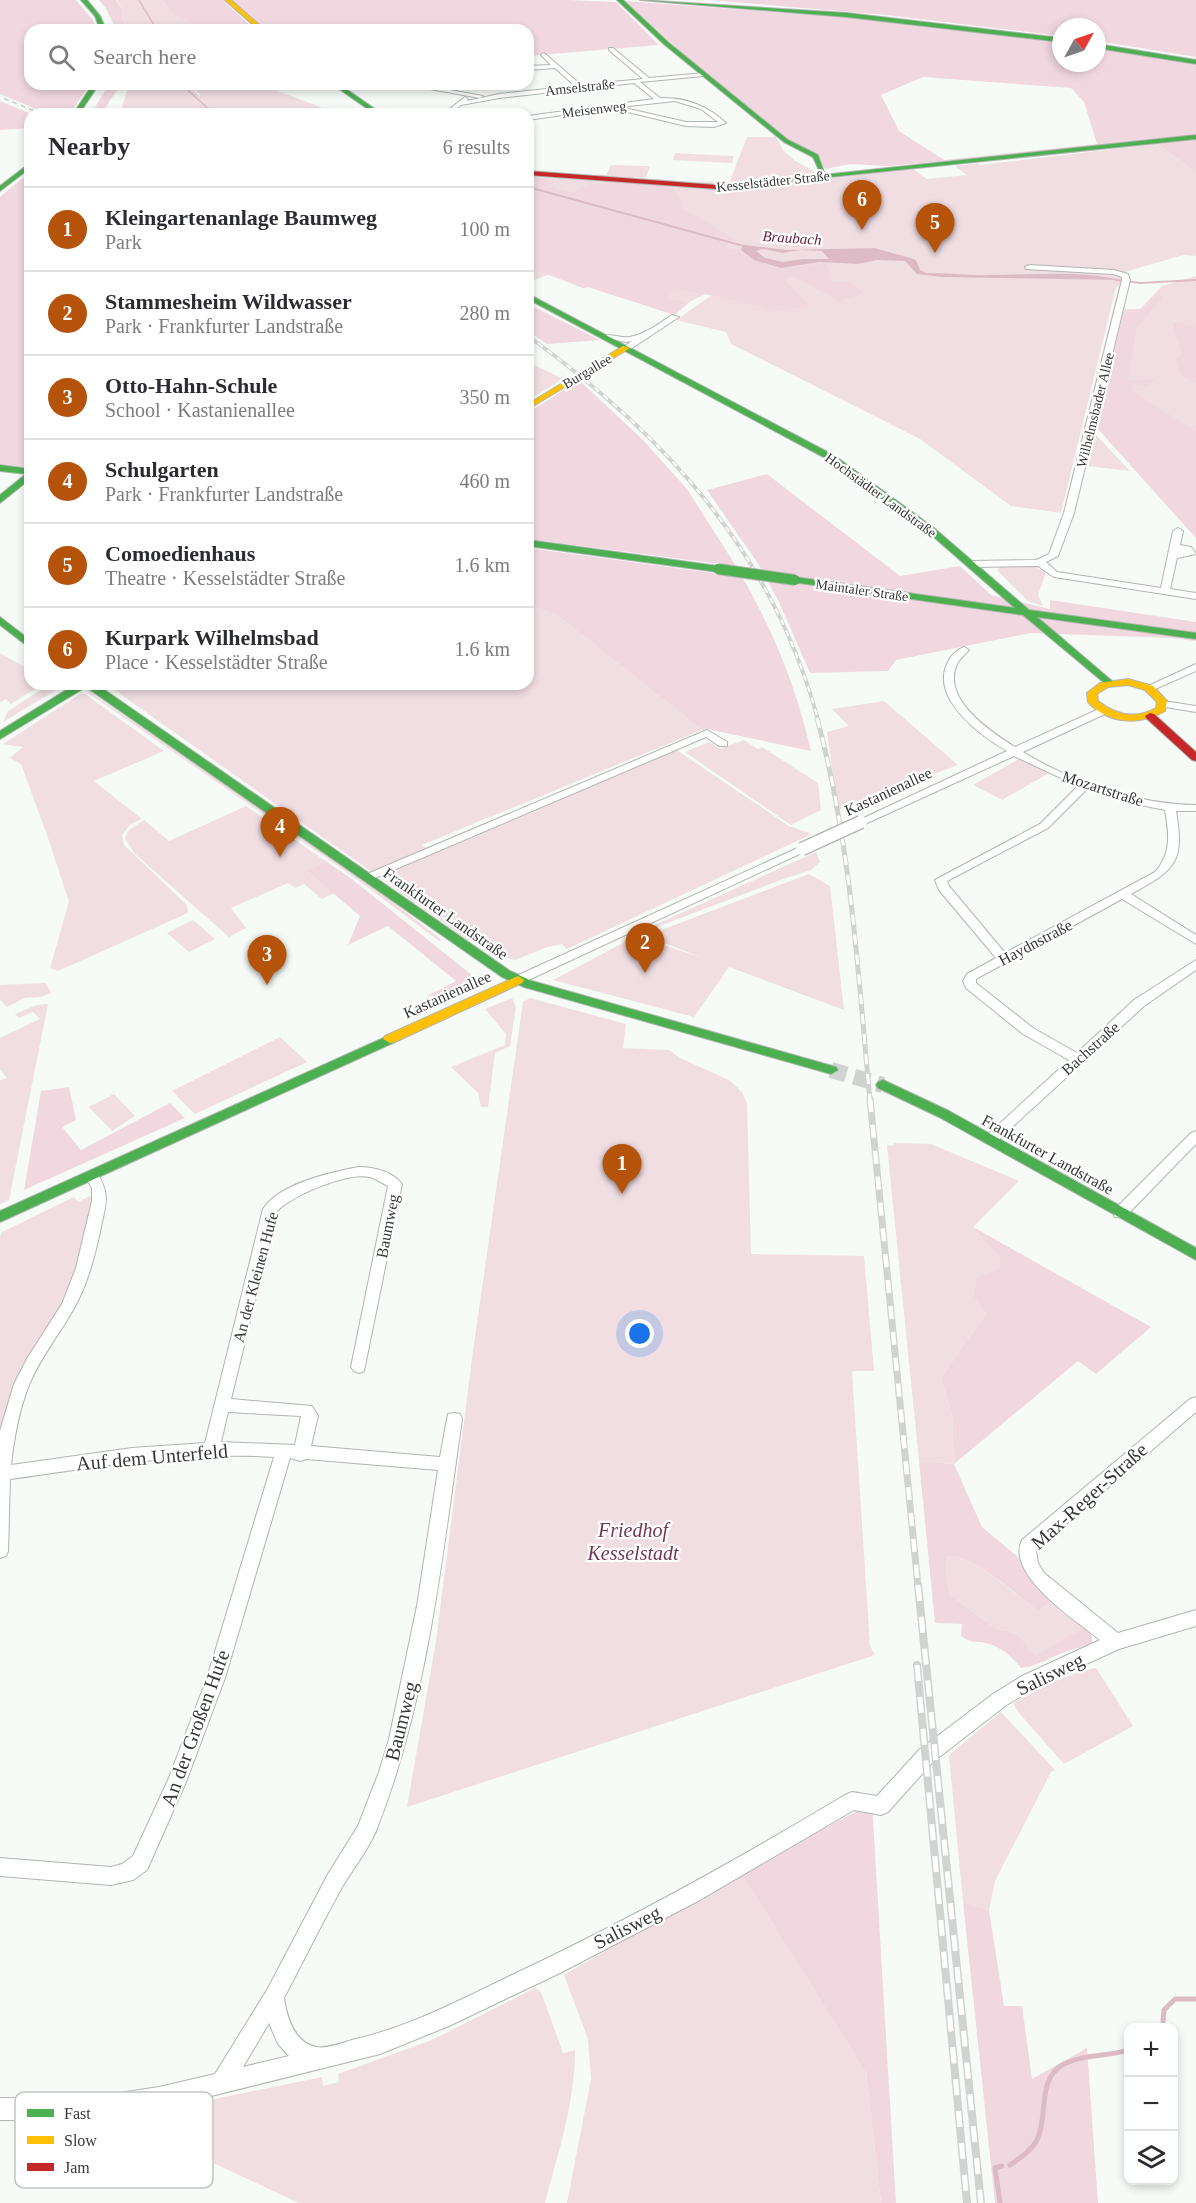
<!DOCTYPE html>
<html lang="en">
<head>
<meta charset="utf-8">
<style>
	body { margin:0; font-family:Georgia,serif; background:#f2f2f3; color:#2b2b33 }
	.controls { position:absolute; right:18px; bottom:18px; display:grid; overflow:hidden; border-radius:12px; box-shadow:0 3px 9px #0003 }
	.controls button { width:54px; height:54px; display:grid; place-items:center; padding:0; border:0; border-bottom:2px solid #e1e1e2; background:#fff; color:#2b2b33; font:30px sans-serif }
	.compass { position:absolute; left:1052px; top:18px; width:54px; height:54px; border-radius:50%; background:#fff; box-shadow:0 3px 9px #0003; rotate:50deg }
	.you { position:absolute; left:640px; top:1334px; width:21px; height:21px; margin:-15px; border:4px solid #fff; border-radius:50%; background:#1a73e8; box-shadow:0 0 0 9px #1a73e833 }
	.badge { display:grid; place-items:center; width:39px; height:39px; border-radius:50%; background:#b45309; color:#fff; font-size:20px; font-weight:700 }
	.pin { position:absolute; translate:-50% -50px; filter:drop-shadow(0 2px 3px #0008) }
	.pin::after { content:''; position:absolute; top:32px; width:21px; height:18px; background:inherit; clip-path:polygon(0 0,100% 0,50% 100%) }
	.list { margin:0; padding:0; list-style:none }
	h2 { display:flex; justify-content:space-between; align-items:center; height:78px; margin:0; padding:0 24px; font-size:26px }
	h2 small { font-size:20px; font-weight:400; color:#7c7c81 }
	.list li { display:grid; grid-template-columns:39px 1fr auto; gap:18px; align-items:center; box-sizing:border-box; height:84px; padding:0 24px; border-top:2px solid #e1e1e2 }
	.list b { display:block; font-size:22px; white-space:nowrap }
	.list p { margin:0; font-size:20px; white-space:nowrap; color:#7c7c81 }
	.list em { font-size:20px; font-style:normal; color:#7c7c81 }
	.icon { flex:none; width:33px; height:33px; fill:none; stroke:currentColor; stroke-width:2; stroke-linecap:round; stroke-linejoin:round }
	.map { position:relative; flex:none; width:1196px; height:2203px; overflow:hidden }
	.search { position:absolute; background:#fff; box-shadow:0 3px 9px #0003; left:24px; top:24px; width:510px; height:66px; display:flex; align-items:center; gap:15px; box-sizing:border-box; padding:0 21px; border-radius:18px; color:#7c7c81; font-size:22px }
	.panel { position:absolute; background:#fff; box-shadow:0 3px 9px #0003; left:24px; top:108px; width:510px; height:582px; border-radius:18px }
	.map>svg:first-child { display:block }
</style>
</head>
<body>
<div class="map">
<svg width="1196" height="2203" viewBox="0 0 1196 2203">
	<rect width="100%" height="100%" fill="#f6fbf7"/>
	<path fill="#f0dee3" d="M117,0h45l13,17 26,9 -6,4h-68l-6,-16 3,-3z
		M187,84l12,12 2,-1 -12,-11h70l80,30h-216l-2,-4 7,-22z
		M747,137h29l7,13 11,10 25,14 -96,11 -129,-9 1,-2 11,1 5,-10 39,1 -4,11h-16l63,5 37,-1z
		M1157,144l39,28v84l-13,-1 -65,19 5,3 -3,7 2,1 -53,221 -4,-1 54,-220 -3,2 -55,226 -50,-7 -91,-67 -189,-95 -5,-12 -50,-12 36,-25 -7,-1 -17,9 -13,12 -87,-28 -5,1 -32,-14 -23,8v-106l193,14 192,-21 14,10 40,-4 -12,-9 23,-3 2,2z
		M675,153l59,3 -2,7 -59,-3z
		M1196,276v262l-97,-108 -5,-1 29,-120h17l22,-23z
		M528,362l35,17 -35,21z
		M1095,434l35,37 -43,-5z
		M1030,565l16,7 -8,23 5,11 -15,-5 -31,-31 2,-4z
		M528,604l30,12 144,114 -280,115 7,5 246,-101 114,77 23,8 -245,115 -5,-5 -15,3 -32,13 -12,-3 -24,-14 -11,-3 -362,-256h422z
		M0,653l30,17v14h13l-32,20 -5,-5 -6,3z
		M50,684h16l-63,38 5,-11z
		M89,691l274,188 79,61 -3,1 -81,-61 -271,-188z
		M80,694h5l79,57 -70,30 48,38 -11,5 -9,11 2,10 63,60 1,8 -130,58 -8,-3 19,-66 -22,-67 -26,-71 -11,-6 13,-11 -20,-3z
		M884,701l74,64 -120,45 -11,-78 22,-6 -17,-17z
		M744,740l14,9 4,-2 56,36 3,27 -30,15 -106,-73 24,-10 11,7z
		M1019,759l30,14 -47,27 -29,-15z
		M246,806l81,56 -19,10 26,21 -12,6 -18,-15 -9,4 -7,-5 -57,25 15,20 -17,9 -94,-83 -10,-16 4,-8 15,-10 25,21z
		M816,852l4,10 -9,8 -22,7 -135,51h-6z
		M809,874l21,12 14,124 -115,-43 -35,50 -141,-37 83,-44 67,22 -47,-18 -8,-5z
		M193,920l22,19 -26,13 -22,-19z
		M46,983l5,10 -10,4 -17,1 -17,9 -7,-7v-15z
		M512,998l4,9 -6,39 -15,7 -7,54h-7l-3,-14 -27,-26 54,-22 1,-11 -21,-25z
		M530,998l96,26 -3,24 46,2 11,8 49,22 13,12 5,12 4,150 113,2 10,115h-22l18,275 5,9 -468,152 29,-166 37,-290 50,-349z
		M48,1004l-39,196 -9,4v-124l7,-2 -7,-9v-31l40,-19 -7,-7 -14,6 -4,-4 22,-9z
		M280,1037l27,25 -112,52 -23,-23z
		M114,1094l21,22 -23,15 -23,-24z
		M895,1143l36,1 88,37 -46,46 28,30 -2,12 -13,44 -45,65 11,37 2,49 -35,-3 -32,-316 5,1z
		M92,1195l-12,64 -16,44 -37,58 -27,91v-215l2,-5 72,-35 4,5z
		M948,1556c27,-1 67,39 90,55l19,-13 31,27 -53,32 -19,-24 -21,-5 -45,-33 -5,-29z
		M1096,1668l37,58 -69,38 -45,-51 -6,-10c26,-13 54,-31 83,-35z
		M1001,1712l54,58 -4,2 -56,109 -6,29 -26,-8 -14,-147z
		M741,1873l125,200 15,130h-314l24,-124 -3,-40 -24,-64z
		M535,1988l6,4 22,61 12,-3c0,53 -17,103 -30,153h-246l-90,-42 -15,-10 -11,-9 -6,-10 -2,-25 147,-30 1,9 16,-4 -1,-8 94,-34z"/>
	<path fill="#f1d8e0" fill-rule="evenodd" d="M0,0h76l17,20 4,10h-67v54h60l-20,30h-22l-48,-20z
		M99,0h17l8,11 -3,3 6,16h-11l-9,-20z
		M162,0h61l32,30h-60l5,-4 -25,-9z
		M231,0h338l47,2 43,43 -131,11v-26h-263z
		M710,0h486v57l-99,-16v-14h-36v9l-175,-21z
		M625,1l229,17 207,25v20h36v-15l99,17v70l-252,26 -56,5 -38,-2 -24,5 -124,-98zM923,77l148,11 13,14 13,42 -153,16 -45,-29 -18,-36z
		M109,84h42l-32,3 -18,27h-10z
		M0,101l31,13 -1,14 -30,2z
		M1196,140v32l-39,-28z
		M30,172v296l-30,-4v-267z
		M528,176l10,1 16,6 -7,3 26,7 15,-9 40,-1 44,4 11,17 -2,4c16,8 35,21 53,31l-7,6v3l14,2 30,16 10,2 45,-5 6,19h19l13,11 -26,8 -45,-25 -8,4 25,26 -30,5 -75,-17 -30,-4 -8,8 21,5 -13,12 -87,-28 -5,1 -55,-21z
		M1156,296l7,1 -26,31 -10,52 29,-1 -8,7 -15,-2 -2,7 65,40v107l-97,-108 24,-118h16z
		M528,304l72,36 -53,4 -19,-13z
		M1172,322l24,4v57l-15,-8 -6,-15 7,-6z
		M579,380l64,60 44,49 49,77 -208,-27v-126z
		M767,474l133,102 60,-10 31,29 59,14v-9l146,22v19l-24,-3 -141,-5 -135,27 -8,11 -78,2 -31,-71 -22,-40 -50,-72z
		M528,548l214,29c32,54 55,113 69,174l-104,-22 -5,1 -144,-114 -30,-12z
		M327,862l26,18 125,100 -31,16h-20l29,-15 -68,-55 -40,19 12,-29 -53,-45z
		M69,1087l7,33 -14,7 19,23 89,-47 15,15 -161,72 17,-99z
		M973,1227l178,100 -55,47 -18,-13 -124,103 28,63 36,30 9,14 30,27 -19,13c-22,-16 -63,-56 -90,-55l-3,10 5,29 45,33 21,5 19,23 53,-31 4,9v9c-8,4 -15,5 -24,8 -16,5 -30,15 -47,17 -9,-11 -17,-19 -32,-24 -12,-4 -15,1 -28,-8l1,-12 -27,-1 -16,-162 35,3 -2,-49 -11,-37 45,-65 -12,-16 3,-20 22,-8 1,-12z
		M872,1803l24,400h-15l-15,-130 -125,-200z
		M963,1902l26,8 15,96h18l10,73 55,-31 11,155h-103z"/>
	<path fill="#dcbbc6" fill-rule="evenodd" d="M736,244l51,6 87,-2 40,11 3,3 3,8 6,3c22,0 43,3 65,2 43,0 88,-5 130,5l-178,-3 -26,-3 -12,-13 -28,-1 -19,4 -39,-2 -38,6 -27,-8 -13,-10 1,-4zM763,249l20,4 17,-3 22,1 7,8h-26l-20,3 -18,-4 -9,-7z"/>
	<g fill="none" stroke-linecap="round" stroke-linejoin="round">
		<path stroke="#dcbbc6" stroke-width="1.5" d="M139,0l18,30
			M181,84l33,30"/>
		<path stroke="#dcbbc6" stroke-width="2" d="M528,187l212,58
			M1116,280l24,3 56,-3"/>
		<path stroke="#dcbbc6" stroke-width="5" d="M1163,2021l1,-11 11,-11h21
			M1010,2165c10,-7 21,-14 27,-25 12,-25 -1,-61 27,-76 20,-10 43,-7 64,-14
			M1000,2203l-5,-35 7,-2"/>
		<path stroke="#d0d4d1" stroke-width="16" stroke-dasharray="16 8" stroke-linecap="butt" d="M831,1070l52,15"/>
		<g stroke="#b2b5b2" stroke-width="2">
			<path id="street" d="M609,48h4l36,30 56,-5 -2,3 -63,6 20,16c25,-1 48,8 66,25l-12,4 -28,-1 -75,-18 -83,12v-4l126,-17 -20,-16 -135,15 -38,7 -11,9h-7l22,-17 3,2 -1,2 32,-7 76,-8 -20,-18 -27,2v-4l23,-1 -10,-10 3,-2 37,32 62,-6 -34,-29zM675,101l26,8 17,13h-32l-66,-15z
				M402,84h14l67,12 -3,2z
				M1029,265l85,5 14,4 2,6 -56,233 -16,43 -12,6 11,10 104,16 12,-57 5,-3 5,3 -3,14 11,2 5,7 -19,4 -7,31 26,4v6l-142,-22 -16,-11 -66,1 -5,-3 5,-3 64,-1 13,-6 15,-41 58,-233v-3l-9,-3 -87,-5 -1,-2z
				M672,315l7,2 -50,33 -7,-2 10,-7 -6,1 -24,-5c8,-5 19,2 28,0 16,-3 28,-13 42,-22z
				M964,647l5,3c-4,5 -9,8 -12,14 -16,35 34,68 58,83l84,-38h8v4l-84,39c51,31 113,52 173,53v6h-20c9,52 -1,59 -45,83l65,41v9l-74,-45 -146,80v4l57,45 44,25 57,-53 62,-40v10l-52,36 -149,137h-10l-2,-3 2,-3 84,-77 -46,-26 -57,-46 -3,-7 4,-7 29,-16 -57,-68 -4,-10 105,-56 38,-38 -64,-30 -149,68 -4,1 -6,-3 152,-71c-26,-15 -78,-53 -59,-89 3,-7 9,-12 16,-15zM1087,789l49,15 29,6c4,23 7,43 -10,62l-150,81 -56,-67 -2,-5 101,-53z
				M1196,664v7l-43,19h-8l-1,-2z
				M1163,701l33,5v6l-37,-6v-4z
				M707,730l20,12v4h-8l-13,-9 -336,143 -4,1 -6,-4z
				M802,846l6,3 -2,2 -284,132h-8l-2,-3 2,-3z
				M1196,1131v13l-71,73h-10l-2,-4 2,-4 76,-76z
				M359,1167c15,0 34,5 43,17l-38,187 -5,2 -5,-2 -3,-4 37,-181c-6,-3 -12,-7 -18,-9 -24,-5 -76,18 -93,34l-46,188 81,7 6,10 -7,30 129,11 8,-43 6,-1 6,1 2,5c-20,138 -34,281 -86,412 -9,21 -24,39 -35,58 -20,36 -38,73 -57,109 3,20 10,45 33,49 10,2 25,-4 35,-7 57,-13 108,-40 160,-65 114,-54 225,-115 333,-180l7,-3 25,4 42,-46 74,-56 29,-18 78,-36c-23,-19 -95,-65 -78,-100l168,-141 6,-2v15l-160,138 2,13 6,10 74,60 78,-23v16l-77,23 -85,39 -29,18 -72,56 -45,50 -7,3 -27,-5 -156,91 -138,72 -111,53 -69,28 -221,55 -79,12 -80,-1v-22l80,1 79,-12 56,-13 52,-84 61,-116 30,-48 21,-54 10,-33 28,-133 21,-136 -132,-11 -5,2 -11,-3 -65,220 -39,104 -39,88 -14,10 -22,5 -111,-9v-18l111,9 11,-3 11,-8 35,-76 39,-102 67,-221c-89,-6 -176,10 -264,22l-2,72 -2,5 -6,2v-127l14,-47 14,-27 34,-53 14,-36 16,-67v-13l-8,-13 7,-5 5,1c16,26 9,33 4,61 -6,27 -13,54 -27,78 -14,25 -33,48 -44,75 -10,25 -15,53 -18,80l121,-17 73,-5 58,-234c16,-25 68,-37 96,-42zM228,1412l73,4 -6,29 -74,-3zM269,2023l9,21 11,12 -46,11z"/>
		</g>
		<g stroke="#b2b5b2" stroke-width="2">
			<path id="fast" d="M81,0h6l13,16 6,14h-6l-5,-14z
				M617,0h6l46,43 119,97 30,15 6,17h-4l-7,-15 -29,-15 -119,-97z
				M640,0l207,13 214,25v4l-214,-25z
				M1097,44l99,16v4l-99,-16z
				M93,84h6l-20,30h-6z
				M332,84h7l43,30h-7z
				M1196,135v4l-464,48 -3,-2z
				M30,163v5l-30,23v-5z
				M528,294l307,162 99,72 95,82 167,23v6l-159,-22 75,64v4l-4,1 -85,-71 -231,-33 -2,-2 5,-3 220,31 -87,-76 -99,-72 -301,-161z
				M0,465l30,4v10l-30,24v-8l26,-21 -26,-3z
				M528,540l190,26 5,3 -5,3 -190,-26z
				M0,617l30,23v8l-30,-23z
				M76,684h20l414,287 22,10 304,86 2,3 -7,4 -307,-87 -22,-10 -416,-290 -86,52v-8z
				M390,1035l7,4 -2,3 -395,180v-11z
				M883,1080l66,31 247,137v12l-257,-143 -61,-29 -2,-3 2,-3z"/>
		</g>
		<g stroke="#b2b5b2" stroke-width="2">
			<path id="slow" d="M225,0h6l34,30h-6z
				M623,346l7,2 -102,61v-5z
				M1128,679l25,7 14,15 -2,10c-25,15 -57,13 -77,-9l-1,-9 13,-10zM1128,685l17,5 12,12 -1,6c-21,12 -40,7 -58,-7l-1,-7 11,-7z
				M518,976l6,4 -2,3 -127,59 -5,1 -7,-4 2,-3z"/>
		</g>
		<g stroke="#b2b5b2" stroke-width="2">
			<path id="jam" d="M528,171l189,14 15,-2 3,2 -18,4 -189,-14z
				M1150,713l4,1 42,38v9l-4,-1 -46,-42 -1,-2z"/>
		</g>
		<use href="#street" fill="#fefefe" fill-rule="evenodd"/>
		<use href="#fast" fill="#4caf50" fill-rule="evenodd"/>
		<use href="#slow" fill="#ffc107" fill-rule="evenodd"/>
		<use href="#jam" fill="#c62828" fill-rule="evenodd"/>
		<g stroke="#d1d3d2" stroke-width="2">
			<path id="rail-far4" d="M0,97l42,17"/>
		</g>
		<g stroke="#d1d3d2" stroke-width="4">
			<path id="rail-far3" d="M528,336c137,99 245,217 290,384"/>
		</g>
		<g stroke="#d1d3d2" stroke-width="5">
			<path id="rail-far2" d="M817,718c34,125 41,255 53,383"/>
		</g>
		<g stroke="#d1d3d2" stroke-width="7">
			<path id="rail-far1" d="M870,1099l48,487"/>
		</g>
		<g stroke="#d1d3d2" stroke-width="8">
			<path id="rail" d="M918,1585l63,618
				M917,1665l50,538"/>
		</g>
		<use href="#rail-far4" stroke="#fff" stroke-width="1.5" stroke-dasharray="4.5" stroke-linecap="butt"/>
		<use href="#rail-far3" stroke="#fff" stroke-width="2" stroke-dasharray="6" stroke-linecap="butt"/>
		<use href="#rail-far2" stroke="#fff" stroke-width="3" stroke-dasharray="10" stroke-linecap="butt"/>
		<use href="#rail-far1" stroke="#fff" stroke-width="4.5" stroke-dasharray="13" stroke-linecap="butt"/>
		<use href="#rail" stroke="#fff" stroke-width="5" stroke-dasharray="16" stroke-linecap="butt"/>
		<g stroke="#b2b5b2" stroke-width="15" stroke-linecap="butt">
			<path id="street-bridge" d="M802,849l59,-27"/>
		</g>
		<g stroke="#b2b5b2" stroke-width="12" stroke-linecap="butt">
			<path id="fast-bridge" d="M718,569l77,11"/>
		</g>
		<use href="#street-bridge" stroke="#fefefe" stroke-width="12"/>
		<use href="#fast-bridge" stroke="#4caf50" stroke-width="10"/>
	</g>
	<g text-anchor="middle" stroke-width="4.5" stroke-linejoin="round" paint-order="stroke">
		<g font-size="14" fill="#373937" stroke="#fff">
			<text transform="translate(580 87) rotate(-6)" y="5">Amselstraße</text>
			<text transform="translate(594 109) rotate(-7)" y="5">Meisenweg</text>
			<text transform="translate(773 181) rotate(-6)" y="5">Kesselstädter Straße</text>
			<text transform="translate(587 371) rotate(-31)" y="5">Burgallee</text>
			<text transform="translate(1095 410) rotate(-76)" y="5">Wilhelmsbader Allee</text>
			<text transform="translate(881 495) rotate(36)" y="5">Hochstädter Landstraße</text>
			<text transform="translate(862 590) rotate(8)" y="5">Maintaler Straße</text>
		</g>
		<g font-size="15" font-style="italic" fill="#5e233d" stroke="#fff">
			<text transform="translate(792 238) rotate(4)" y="5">Braubach</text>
		</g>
		<g font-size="16" fill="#373937" stroke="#fff">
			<text transform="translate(1103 788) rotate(18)" y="6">Mozartstraße</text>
			<text transform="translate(888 791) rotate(-25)" y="6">Kastanienallee</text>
			<text transform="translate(446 913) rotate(35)" y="6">Frankfurter Landstraße</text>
			<text transform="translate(1035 942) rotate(-28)" y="6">Haydnstraße</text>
			<text transform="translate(447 994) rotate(-24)" y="6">Kastanienallee</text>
			<text transform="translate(1090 1048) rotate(-42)" y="6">Bachstraße</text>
			<text transform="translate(1048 1154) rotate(29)" y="6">Frankfurter Landstraße</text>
			<text transform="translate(387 1226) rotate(-79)" y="6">Baumweg</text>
			<text transform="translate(255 1277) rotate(-75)" y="6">An der Kleinen Hufe</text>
		</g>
		<g font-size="20" fill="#373937" stroke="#fff">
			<text transform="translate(152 1457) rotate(-5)" y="7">Auf dem Unterfeld</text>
			<text transform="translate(1089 1496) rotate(-42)" y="7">Max-Reger-Straße</text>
			<text transform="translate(1050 1674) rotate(-26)" y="7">Salisweg</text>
			<text transform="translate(401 1721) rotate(-76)" y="7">Baumweg</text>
			<text transform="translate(195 1728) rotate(-70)" y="7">An der Großen Hufe</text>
			<text transform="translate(627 1927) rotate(-27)" y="7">Salisweg</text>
		</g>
		<g font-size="20" font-style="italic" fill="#753751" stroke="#fff">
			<text x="633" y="1537">Friedhof<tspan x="633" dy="23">Kesselstadt</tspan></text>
		</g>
	</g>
	<rect x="15" y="2092" width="198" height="96" rx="9" fill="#fff" stroke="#c3c4c3" stroke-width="1.5"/>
	<rect x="27" y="2109" width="27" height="8" fill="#4caf50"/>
	<rect x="27" y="2136" width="27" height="8" fill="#ffc107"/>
	<rect x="27" y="2163" width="27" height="8" fill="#c62828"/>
	<g font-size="16" fill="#373937">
		<text x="64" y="2119">Fast</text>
		<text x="64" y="2146">Slow</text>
		<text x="64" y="2173">Jam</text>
	</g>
</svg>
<div class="controls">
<button>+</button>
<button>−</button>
<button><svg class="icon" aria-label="layers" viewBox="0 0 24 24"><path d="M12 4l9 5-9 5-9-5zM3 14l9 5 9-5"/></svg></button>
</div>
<svg class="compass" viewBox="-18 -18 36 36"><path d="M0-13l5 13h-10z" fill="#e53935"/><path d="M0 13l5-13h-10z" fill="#7c7c81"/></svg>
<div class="you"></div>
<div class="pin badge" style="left:622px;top:1194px">1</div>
<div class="pin badge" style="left:645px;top:973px">2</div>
<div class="pin badge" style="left:267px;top:985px">3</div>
<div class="pin badge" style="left:280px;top:857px">4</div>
<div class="pin badge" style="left:935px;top:253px">5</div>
<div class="pin badge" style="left:862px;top:230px">6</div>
<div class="search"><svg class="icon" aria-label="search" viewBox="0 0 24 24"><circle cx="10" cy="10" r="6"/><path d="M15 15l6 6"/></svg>Search here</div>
<section class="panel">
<h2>Nearby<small>6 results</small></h2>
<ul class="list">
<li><span class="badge">1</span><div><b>Kleingartenanlage Baumweg</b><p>Park</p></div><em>100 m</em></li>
<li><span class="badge">2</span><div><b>Stammesheim Wildwasser</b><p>Park · Frankfurter Landstraße</p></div><em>280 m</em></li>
<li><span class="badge">3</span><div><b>Otto-Hahn-Schule</b><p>School · Kastanienallee</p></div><em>350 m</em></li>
<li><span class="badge">4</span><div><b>Schulgarten</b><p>Park · Frankfurter Landstraße</p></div><em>460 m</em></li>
<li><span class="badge">5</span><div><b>Comoedienhaus</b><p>Theatre · Kesselstädter Straße</p></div><em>1.6 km</em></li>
<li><span class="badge">6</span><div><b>Kurpark Wilhelmsbad</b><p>Place · Kesselstädter Straße</p></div><em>1.6 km</em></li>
</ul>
</section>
</div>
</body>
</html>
